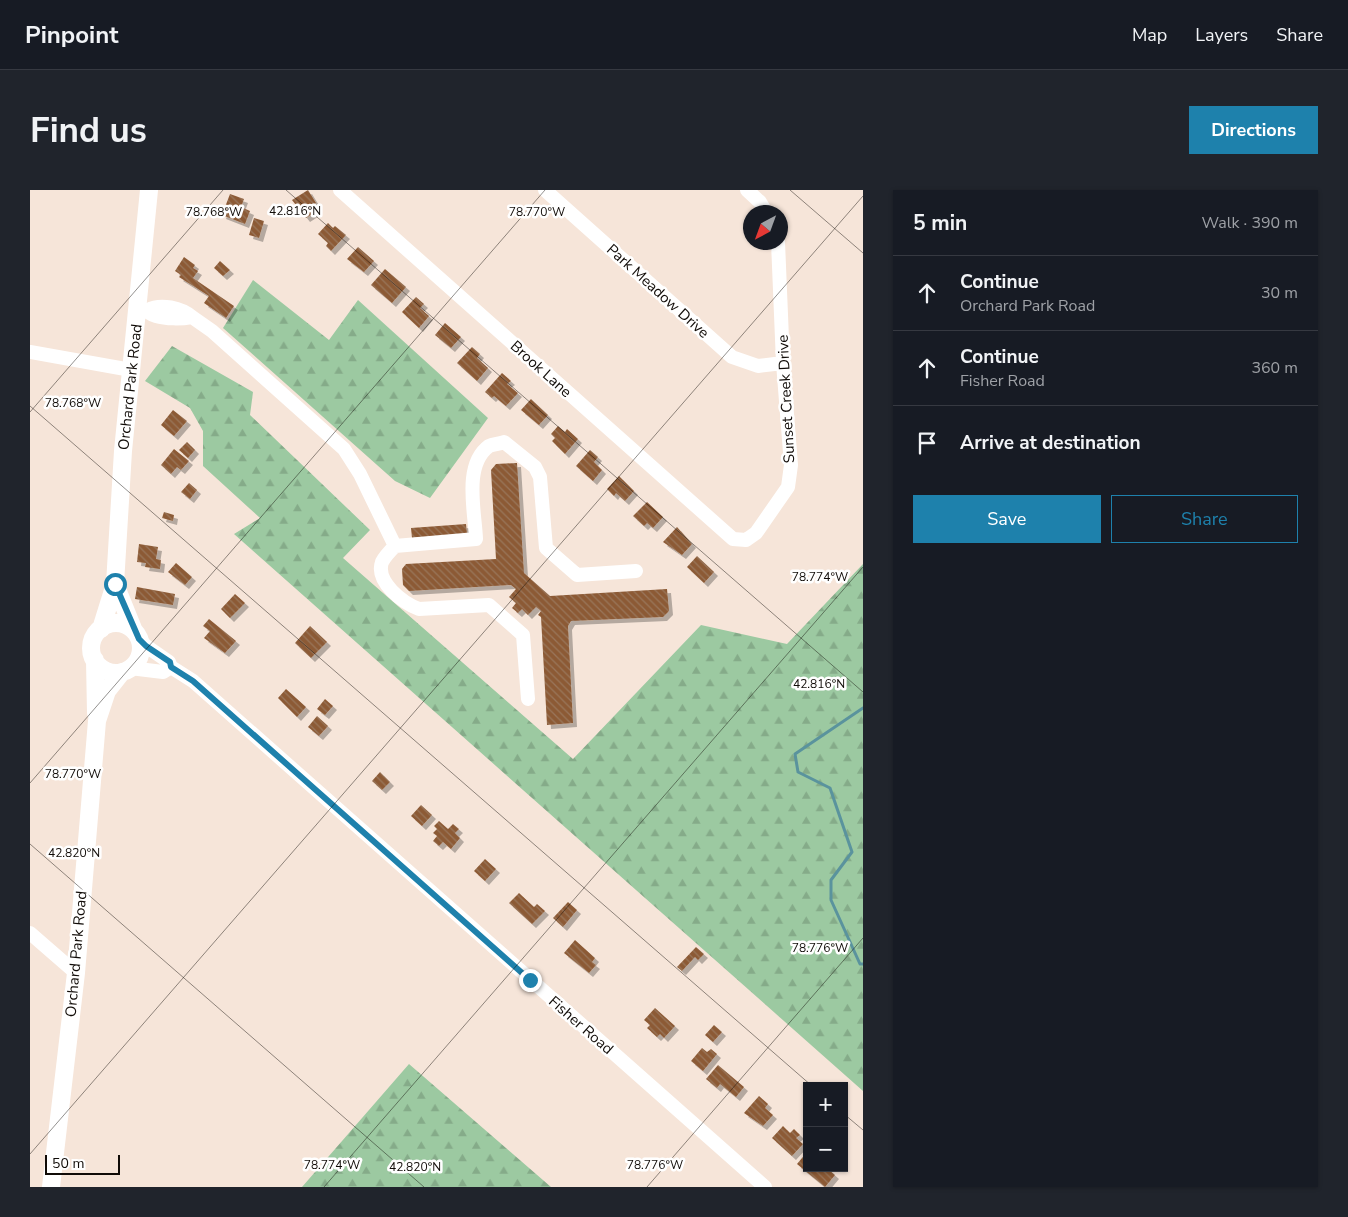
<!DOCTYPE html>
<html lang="en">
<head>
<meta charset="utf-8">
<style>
	body { margin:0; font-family:"Nunito Sans",sans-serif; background:#20242c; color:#f1f3f6 }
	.controls { position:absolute; right:15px; bottom:15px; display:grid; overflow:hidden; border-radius:0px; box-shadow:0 1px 4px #0004 }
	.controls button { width:45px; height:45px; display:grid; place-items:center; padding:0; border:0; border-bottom:1px solid #363941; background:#171b24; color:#f1f3f6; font:25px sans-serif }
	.compass { position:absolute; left:713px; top:15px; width:45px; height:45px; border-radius:50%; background:#171b24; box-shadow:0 1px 4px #0004; rotate:221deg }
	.scale { position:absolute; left:15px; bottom:12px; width:75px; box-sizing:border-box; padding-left:5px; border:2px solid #100b07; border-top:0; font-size:14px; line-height:18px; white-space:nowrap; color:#100b07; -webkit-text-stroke:4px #fff; paint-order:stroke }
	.stop { position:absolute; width:15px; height:15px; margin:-11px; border:4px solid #1e81ac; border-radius:50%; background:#fff }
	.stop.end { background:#1e81ac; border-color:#fff; box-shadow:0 1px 5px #0008 }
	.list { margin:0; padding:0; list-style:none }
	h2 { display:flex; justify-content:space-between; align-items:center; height:65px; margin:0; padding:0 20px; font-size:21px }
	h2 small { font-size:16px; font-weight:400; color:#9ea1a6 }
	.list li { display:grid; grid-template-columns:32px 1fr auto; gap:15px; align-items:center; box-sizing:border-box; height:75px; padding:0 20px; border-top:1px solid #363941 }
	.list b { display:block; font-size:19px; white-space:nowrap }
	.list p { margin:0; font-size:16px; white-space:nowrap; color:#9ea1a6 }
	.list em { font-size:16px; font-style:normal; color:#9ea1a6 }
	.actions { display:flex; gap:10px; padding:15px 20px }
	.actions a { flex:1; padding:11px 0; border:1px solid #1e81ac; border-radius:0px; text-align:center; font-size:18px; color:#1e81ac }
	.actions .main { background:#1e81ac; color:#fff }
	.icon { flex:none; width:28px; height:28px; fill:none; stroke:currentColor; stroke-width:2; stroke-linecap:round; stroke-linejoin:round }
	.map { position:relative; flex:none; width:833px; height:997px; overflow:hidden; border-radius:0px }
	header { display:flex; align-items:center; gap:30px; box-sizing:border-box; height:70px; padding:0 25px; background:#171b24; border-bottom:1px solid #363941 }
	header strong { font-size:24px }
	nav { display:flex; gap:28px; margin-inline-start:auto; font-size:18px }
	.intro { display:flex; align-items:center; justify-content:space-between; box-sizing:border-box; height:120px; padding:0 30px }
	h1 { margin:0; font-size:35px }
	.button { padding:12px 22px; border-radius:0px; background:#1e81ac; color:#fff; font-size:18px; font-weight:700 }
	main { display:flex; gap:30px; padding:0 30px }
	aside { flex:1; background:#171b24; border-radius:0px; box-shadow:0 1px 4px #0004 }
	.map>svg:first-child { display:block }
</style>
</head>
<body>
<header>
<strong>Pinpoint</strong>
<nav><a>Map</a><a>Layers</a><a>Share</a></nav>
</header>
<div class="intro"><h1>Find us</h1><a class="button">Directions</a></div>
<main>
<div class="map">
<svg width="833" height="997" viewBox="0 0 833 997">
	<defs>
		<pattern id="forest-firs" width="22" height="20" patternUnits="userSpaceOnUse" patternTransform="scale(1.25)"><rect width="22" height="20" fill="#9cc9a1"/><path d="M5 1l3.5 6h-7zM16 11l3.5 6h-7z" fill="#85ab89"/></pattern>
		<pattern id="building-back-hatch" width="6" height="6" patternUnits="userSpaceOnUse" patternTransform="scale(1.25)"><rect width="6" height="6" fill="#8c5a35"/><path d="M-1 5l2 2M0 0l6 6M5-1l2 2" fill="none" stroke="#99765b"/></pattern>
		<filter id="shadow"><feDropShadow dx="4" dy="4" stdDeviation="0" flood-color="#0004"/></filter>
	</defs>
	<rect width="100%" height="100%" fill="#f6e5d9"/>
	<path fill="url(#forest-firs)" d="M223,90l76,60 29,-40 130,118 -58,80 -35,-17 -172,-153z
		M142,156l81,46 -3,23 120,115 -27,28 230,201 128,-134 86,19 76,-80v527l-629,-557 26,-16 -57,-52v-35l-13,-23 -45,-27z
		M379,874l142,123h-249z"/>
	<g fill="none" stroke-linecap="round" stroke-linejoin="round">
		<path stroke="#5a939d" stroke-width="3" d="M833,518l-68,46 3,18 32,16 22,64 -21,28v20l29,64h3"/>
	</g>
	<path fill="url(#building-back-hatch)" filter="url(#shadow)" d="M278,0l8,13 -3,2 4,6 -11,7 -14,-18z
		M200,4l14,5 -3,8 9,4 -5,13 -23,-9z
		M224,28l10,3 -5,17 -10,-3z
		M298,33l5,5 2,-2 11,9 -15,16 -5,-5 2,-3 -10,-9z
		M328,57l16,14 -10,11 -17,-13z
		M154,67l11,8 -2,3 5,3 -5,7 41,28 -8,12 -22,-15 5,-7 -30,-19 2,-2 -6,-4z
		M190,71l10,9 -7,6 -9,-8z
		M355,79l21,18 -14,16 -21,-18z
		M386,107l8,7 -4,4 9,8 -10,12 -17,-16z
		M415,133l16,14 -10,11 -16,-13z
		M442,157l8,7 -3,4 11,10 -11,13 -20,-18z
		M472,183l9,8 -4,3 11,9 -12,13 -12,-10 -2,2 -7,-6z
		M501,209l17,16 -9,10 -18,-15z
		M143,220l14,11 -13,15 -13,-11z
		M528,236l7,6 2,-3 11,10 -13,15 -13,-13 3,-3 -4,-4z
		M157,252l8,8 -7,8 -9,-8z
		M144,259l15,12 -8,9 -4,-3 -6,7 -10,-9z
		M560,260l8,7 -4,5 8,8 -9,11 -17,-15z
		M487,273l7,110 26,23 117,-7 2,22 -6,6 -92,4 -3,5 5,97 -26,2 -6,-108 -3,-2 3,-4 -5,-4 -8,8 -6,-6 -4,4 -6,-5 4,-5 -7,-6 7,-8 -5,-4 -102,6 -6,-6 -1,-16 4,-5 90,-5 -5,-89 5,-6z
		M589,286l15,15 -9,10 -9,-8 -2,3 -7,-7z
		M159,293l8,7 -7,9 -9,-7z
		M617,312l16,15 -10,11 -6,-5 -3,3 -11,-10z
		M134,322l10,3 -1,6 -11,-3z
		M436,334l1,10 -55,4 -1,-10z
		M647,337l15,17 -10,11 -19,-13z
		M109,354l19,3 -2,12 5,1 -1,9 -15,-2 1,-4 -9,-1z
		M667,366l17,16 -10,11 -17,-16z
		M146,373l16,14 -7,8 -17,-13z
		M107,397l38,7 -2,11 -38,-6z
		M205,404l10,9 -15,15 -9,-9z
		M179,429l27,22 -11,12 -21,-15 6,-7 -7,-5z
		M280,436l17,16 -16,16 -16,-15z
		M256,499l20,18 -9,10 -19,-19z
		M295,509l8,7 -8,9 -8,-6z
		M287,526l11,10 -9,10 -11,-9z
		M350,582l10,10 -8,8 -10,-9z
		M391,615l11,10 -10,11 -11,-10z
		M409,631l9,8 5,-5 6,5 -4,4 5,5 -9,11 -8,-7 -4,4 -6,-5 4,-5 -4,-3 4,-4 -3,-3z
		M455,669l11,10 -11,12 -11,-10z
		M489,703l15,14 3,-3 8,7 -13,13 -23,-21z
		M538,712l9,8 -14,17 -10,-9z
		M545,750l20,18 -3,4 4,3 -7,8 -25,-20z
		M666,757l8,7 -6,6 -3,-3 -13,14 -5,-4z
		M625,818l20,18 -11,12 -4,-4 -3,3 -10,-9 3,-3 -6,-5z
		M684,835l8,7 -9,10 -8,-7z
		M672,858l5,4 4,-3 6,5 -14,17 -12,-10z
		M688,875l26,22 -8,10 -16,-13 -3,4 -11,-9z
		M729,906l9,8 -3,4 8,7 -10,11 -19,-13z
		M753,936l7,7 4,-4 6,6 -4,3 7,6 -11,12 -20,-18z
		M777,962v16h20l8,7 -10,12 -28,-23z"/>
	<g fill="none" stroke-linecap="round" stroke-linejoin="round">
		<path stroke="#fff" stroke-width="14" d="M310,0l393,349 13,1 10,-7 32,-46 3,-22 -8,-102 -5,-121
			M515,0l187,167 26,9 25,-3
			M717,0l13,12 6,10
			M108,117c7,2 11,7 18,9 10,3 25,3 36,1 -11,-9 -31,-14 -44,-7
			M162,127l20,14 132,118 16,25 35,72
			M0,162l101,18
			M109,449l7,7 23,16 2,5 22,14 572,506
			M100,478l33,4 8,-5
			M498,509l-5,-64 -34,-30 -70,4c-16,-6 -44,-27 -37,-47 3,-6 9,-12 13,-16l81,-7c-1,-27 -13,-74 13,-93 4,-2 11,-2 15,-4l31,25 5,10 6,71 31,27 59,-4
			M0,743l46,40"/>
		<path stroke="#fff" stroke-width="18" d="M85,394l19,47
			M61 458a25 25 0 1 1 50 0a25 25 0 1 1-50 0Z
			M71,439l14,-45 8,-133 26,-261
			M65,470l1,53
			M21,997l25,-214 21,-252 10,-30 15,-19"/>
	</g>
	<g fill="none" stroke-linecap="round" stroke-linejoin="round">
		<path stroke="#1e81ac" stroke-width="6" d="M85,394l24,55 7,7 24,16 1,5 22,14 337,299"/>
	</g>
	<path fill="none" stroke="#100b07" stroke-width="1" stroke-opacity="0.45" d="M256,0l577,502M760,0l73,63M0,216l782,680M0,222l193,-222M0,593l515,-593M0,654l394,343M814,924l19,16M0,964l833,-958M294,997l539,-620M617,997l216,-249"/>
	<g text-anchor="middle" stroke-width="5" stroke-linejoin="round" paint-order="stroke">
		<g font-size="15" fill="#100b07" stroke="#fff">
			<text transform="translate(628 101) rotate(42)" y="5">Park Meadow Drive</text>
			<text transform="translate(511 179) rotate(42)" y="5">Brook Lane</text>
			<text transform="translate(100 197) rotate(-84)" y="5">Orchard Park Road</text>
			<text transform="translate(756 209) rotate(-93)" y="5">Sunset Creek Drive</text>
			<text transform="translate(46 764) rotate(-85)" y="5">Orchard Park Road</text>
			<text transform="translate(551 835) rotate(41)" y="5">Fisher Road</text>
		</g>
	</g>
	<g font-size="12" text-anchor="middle" fill="#100b07" stroke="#fff" stroke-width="5" stroke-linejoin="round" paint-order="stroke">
		<text x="265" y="25">42.816°N</text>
		<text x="184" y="26">78.768°W</text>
		<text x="507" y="26">78.770°W</text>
		<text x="43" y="217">78.768°W</text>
		<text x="790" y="391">78.774°W</text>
		<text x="789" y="498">42.816°N</text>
		<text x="43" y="588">78.770°W</text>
		<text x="44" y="667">42.820°N</text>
		<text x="790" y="762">78.776°W</text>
		<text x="302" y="979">78.774°W</text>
		<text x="625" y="979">78.776°W</text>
		<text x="385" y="981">42.820°N</text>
	</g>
</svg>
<div class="controls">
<button>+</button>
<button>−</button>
</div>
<svg class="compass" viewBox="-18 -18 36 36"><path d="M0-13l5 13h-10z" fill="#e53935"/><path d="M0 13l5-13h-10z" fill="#9ea1a6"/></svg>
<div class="scale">50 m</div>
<div class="stop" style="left:85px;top:394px"></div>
<div class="stop end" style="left:500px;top:790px"></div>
</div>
<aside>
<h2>5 min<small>Walk · 390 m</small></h2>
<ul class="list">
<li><svg class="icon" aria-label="ahead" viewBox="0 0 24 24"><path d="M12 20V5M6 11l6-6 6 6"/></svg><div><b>Continue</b><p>Orchard Park Road</p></div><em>30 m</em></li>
<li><svg class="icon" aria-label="ahead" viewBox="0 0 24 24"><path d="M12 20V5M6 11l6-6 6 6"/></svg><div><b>Continue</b><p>Fisher Road</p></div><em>360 m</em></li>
<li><svg class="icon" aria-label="arrive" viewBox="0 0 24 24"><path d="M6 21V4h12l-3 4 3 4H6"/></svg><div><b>Arrive at destination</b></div></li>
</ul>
<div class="actions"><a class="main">Save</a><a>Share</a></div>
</aside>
</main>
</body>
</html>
